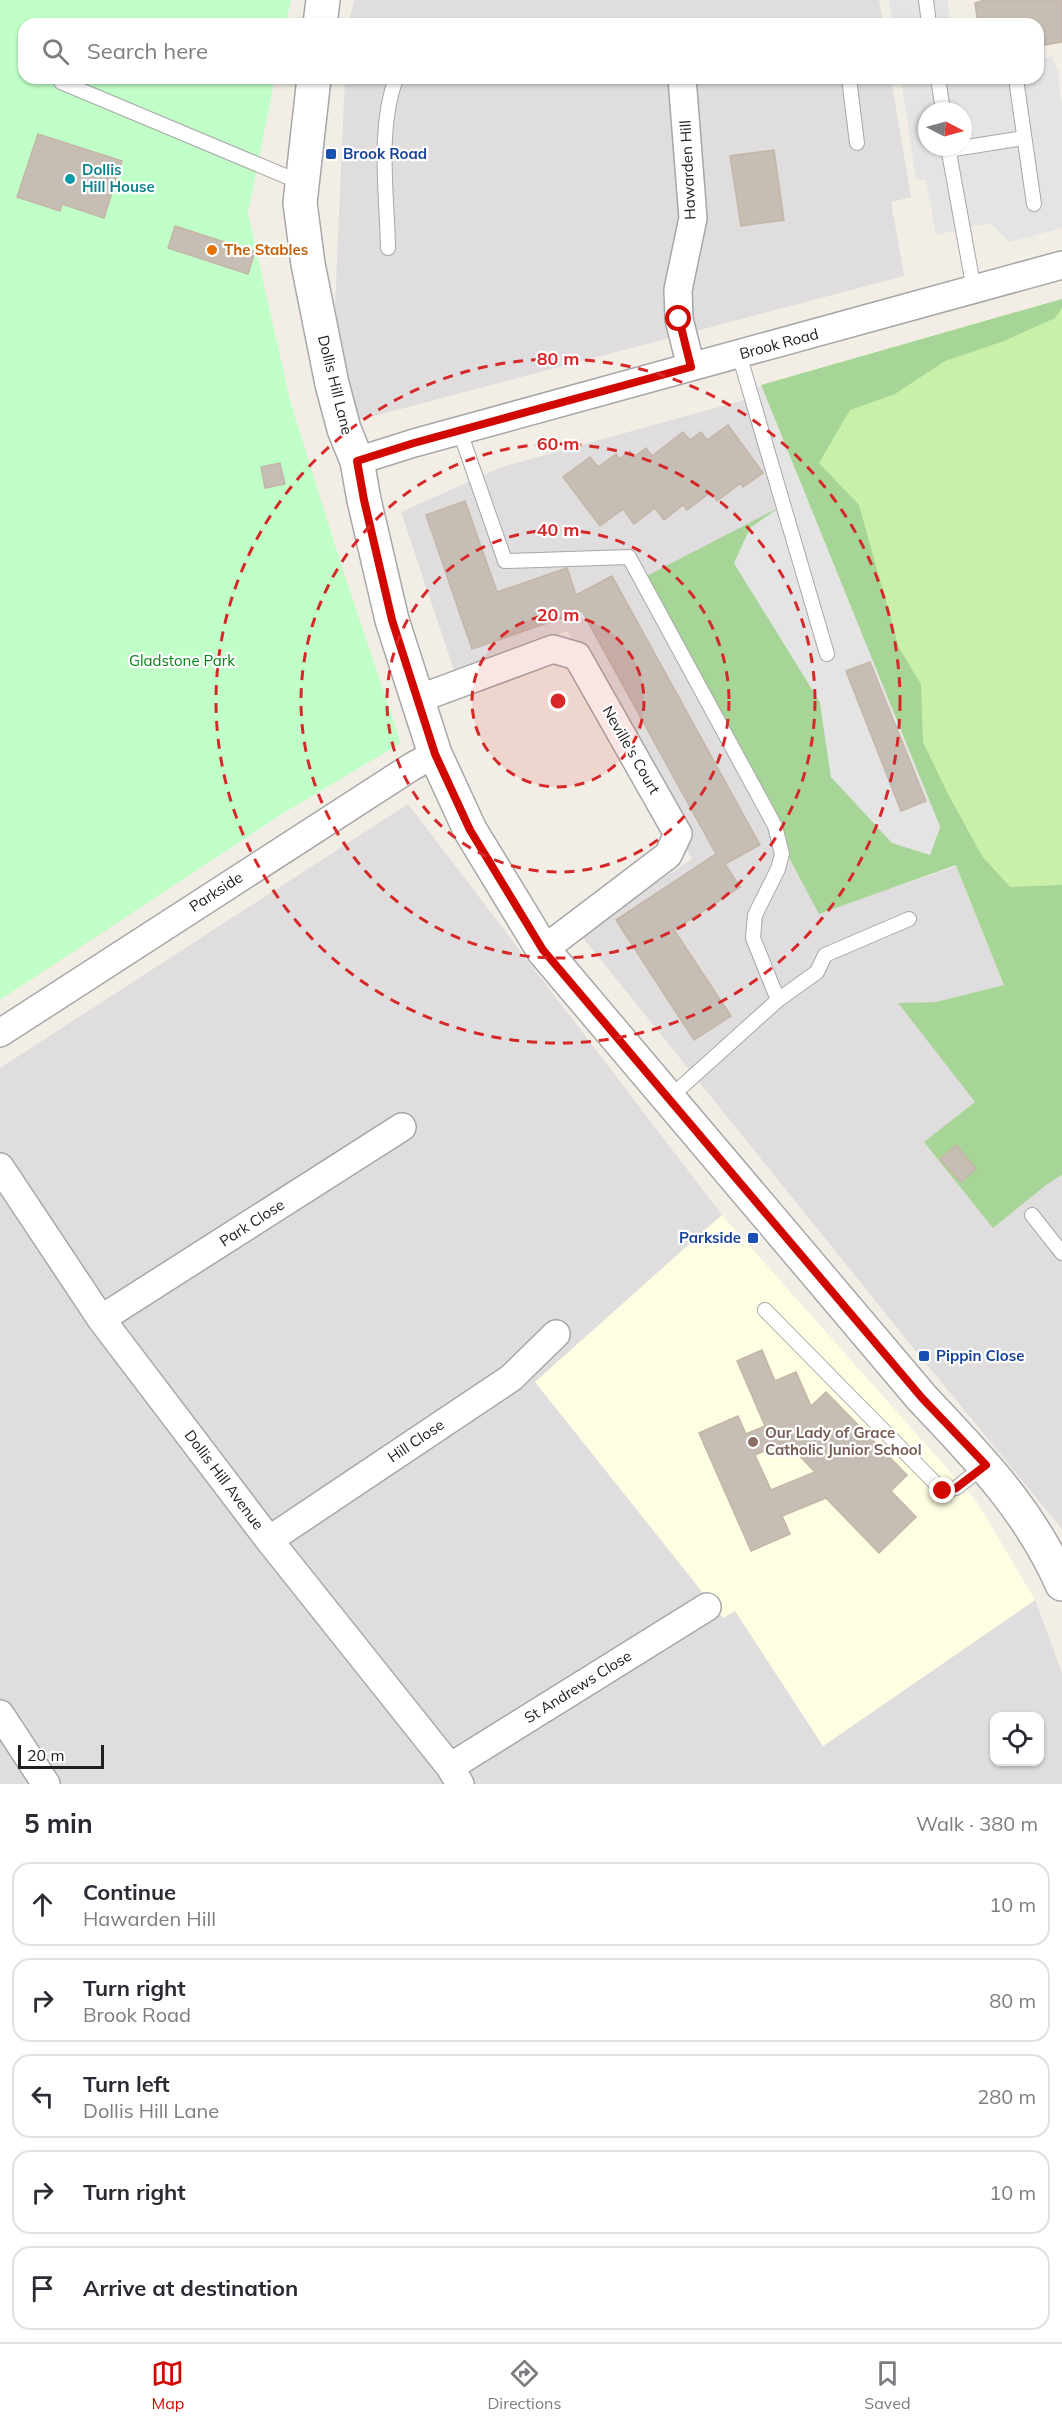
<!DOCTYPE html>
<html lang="en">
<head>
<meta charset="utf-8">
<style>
	body { margin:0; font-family:Mulish,sans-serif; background:#f7f7f7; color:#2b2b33 }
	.controls { position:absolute; right:18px; bottom:18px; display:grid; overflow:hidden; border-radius:12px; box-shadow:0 2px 4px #0004 }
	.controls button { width:54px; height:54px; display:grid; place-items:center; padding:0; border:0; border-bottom:2px solid #e1e1e2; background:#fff; color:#2b2b33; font:30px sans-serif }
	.compass { position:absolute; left:918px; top:102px; width:54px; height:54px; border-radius:50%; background:#fff; box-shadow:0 2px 4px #0004; rotate:96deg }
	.scale { position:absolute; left:18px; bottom:15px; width:86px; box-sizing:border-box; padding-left:6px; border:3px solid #202020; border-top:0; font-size:16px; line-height:21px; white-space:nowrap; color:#202020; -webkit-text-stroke:4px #fff; paint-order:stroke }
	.stop { position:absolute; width:18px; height:18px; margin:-14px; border:4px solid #d10800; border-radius:50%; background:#fff }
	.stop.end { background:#d10800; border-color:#fff; box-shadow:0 2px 6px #0008 }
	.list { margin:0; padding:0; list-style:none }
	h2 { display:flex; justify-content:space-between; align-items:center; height:78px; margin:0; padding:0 24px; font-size:26px }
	h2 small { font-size:20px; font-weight:400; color:#7c7c81 }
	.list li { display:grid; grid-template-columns:39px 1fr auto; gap:18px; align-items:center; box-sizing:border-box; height:84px; margin:0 12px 12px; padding:0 12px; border:2px solid #e1e1e2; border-radius:18px }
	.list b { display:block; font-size:22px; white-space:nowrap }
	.list p { margin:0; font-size:20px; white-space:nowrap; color:#7c7c81 }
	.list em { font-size:20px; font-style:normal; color:#7c7c81 }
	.icon { flex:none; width:33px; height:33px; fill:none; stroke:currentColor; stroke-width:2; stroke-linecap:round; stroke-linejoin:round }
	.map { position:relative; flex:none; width:1062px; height:1784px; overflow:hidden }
	.search { position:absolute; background:#fff; box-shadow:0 2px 4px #0004; left:18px; right:18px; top:18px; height:66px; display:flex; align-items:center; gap:15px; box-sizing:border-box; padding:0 21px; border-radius:18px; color:#7c7c81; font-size:22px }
	.sheet { height:558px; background:#fff }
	nav { display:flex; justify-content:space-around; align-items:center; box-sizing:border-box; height:84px; border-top:2px solid #e1e1e2; background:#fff; font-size:16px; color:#7c7c81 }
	nav a { display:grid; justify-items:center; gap:3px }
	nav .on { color:#d10800 }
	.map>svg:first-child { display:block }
</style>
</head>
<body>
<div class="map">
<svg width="1062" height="1784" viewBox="0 0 1062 1784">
	<rect width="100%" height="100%" fill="#f2eee6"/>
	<path fill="#dfdddd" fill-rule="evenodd" d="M354,0h525l4,24h-534z
		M345,78h546l20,119 -20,5 13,74 -549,145 -20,-114z
		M744,400l36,107 39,406 138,-47 47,119 -68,17 -37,1 77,99 70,83 16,-10v354l-151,-184 -331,-411 112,-75 -125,-228 -112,42 -54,-161 101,-45z
		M408,804l314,411 -187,167 188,235 12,-7 88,136 212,-146 27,73v111h-1062v-716zM994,1716h46v46h-46z"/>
	<path fill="#feffe2" d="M722,1215l255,287 58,98 -212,146 -88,-135 -12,7 -188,-236z"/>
	<path fill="#c9f0a8" d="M1062,299v670l-58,16 -243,-600z"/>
	<path fill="#a7d597" d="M1062,299v9l-7,10 -51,23 -59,20 -50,33 -45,16 -31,53 40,42 40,143 22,36 2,58 25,52 34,62 28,31 52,-2v290l-16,10 -53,43 -69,-86 51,-40 -77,-99 38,-1 68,-17 -48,-120 -137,49 -178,-335 139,-72 -46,56 86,139 11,75 99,78 10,-28 -179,-442z"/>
	<path fill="#c0ffc8" d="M0,0h291l-5,24h-262v54h251l-27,135 42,187 51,164 60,179 -119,71 -282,186z"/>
	<path fill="#e4e4e4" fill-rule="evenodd" d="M889,0h58l4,24h-58z
		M1052,57l6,14 4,36v121l-53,14 -19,-19 -54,12 -10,-55h-10l-15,-102h137v-19zM927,111h36v36h-36z
		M761,385l179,442 -10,28 -38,-12 -61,-66 -11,-75 -86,-139 16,-35 30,-21 -36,-107z"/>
	<path fill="#c6beb5" stroke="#c5b5a7" stroke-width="1.5" fill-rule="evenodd" d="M985,0h77v42l-24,4v-22h-60l-3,-21z
		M38,134l84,27 -18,57 -42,-14 -2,7 -43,-14z
		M774,150l10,70 -43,6 -11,-70z
		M175,226l80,26 -7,22 -80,-26z
		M728,425l35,48 -20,14 -2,-4 -24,18 -6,-9 -24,18 -4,-5 -19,15 -9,-12 -21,16 -11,-15 -23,17 -37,-49 27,-20 8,10 18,-13 3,5 11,-8 4,6 12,-9 6,8 31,-24 7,8 11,-8 6,8z
		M280,463l5,21 -20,4 -4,-21z
		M465,501l32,91 70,-24 9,27 36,-19 148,269 -35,19 15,23 -66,43 57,86 -37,24 -78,-120 100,-66 -134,-243 -110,38 -46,-134z
		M870,662l56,139 -25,10 -55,-140z
		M956,1145l20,24 -15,13 -21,-23z
		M762,1350l13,31 21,-9 15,34 15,-14 81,83 -16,16 25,26 -37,36 -53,-55 -44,18 8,18 -39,17 -52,-118 39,-17 8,18 19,-8 -28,-65zM786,1442l29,30 -44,18 -16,-35z"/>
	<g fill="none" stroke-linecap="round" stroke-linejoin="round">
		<g stroke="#a7a7a7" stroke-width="16">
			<path id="service" d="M926,0l3,24
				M849,78l8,65
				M938,78l5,33
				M1016,79l18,125
				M61,82l241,101
				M948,147l26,143
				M948,150l76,-12
				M388,248c-1,-55 -11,-118 8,-170
				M739,354l88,300
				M460,432l45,129 124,-4 146,269 7,28 -4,15 -23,46 -2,23 25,62
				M668,1099l110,-99 39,-28 8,-17 84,-36
				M1032,1215l30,38
				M765,1310l178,181 13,-3 28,-22"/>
		</g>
		<g stroke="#a7a7a7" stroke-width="30">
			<path id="minor" d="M682,78l11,140 -15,72 1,29 12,48
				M357,461l57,-18 648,-178
				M418,699l135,-50 24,7 101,178 -10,21 -125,95
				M0,1033l413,-267 22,-12
				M0,1167l101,152 168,221 181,227 10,17
				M101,1319l301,-192
				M269,1540l242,-162 45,-44
				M0,1714l46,70
				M450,1767l257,-160"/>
		</g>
		<g stroke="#a7a7a7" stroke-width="36">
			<path id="tertiary" d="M320,24l3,-24
				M314,78l-14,125 8,61 24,120 12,45 13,32 7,39 28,120 43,134 35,76 73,120 379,448c55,58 107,111 140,186"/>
		</g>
		<use href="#service" stroke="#fff" stroke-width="14"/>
		<use href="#minor" stroke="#fff" stroke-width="27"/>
		<use href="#tertiary" stroke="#fff" stroke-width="33"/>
	</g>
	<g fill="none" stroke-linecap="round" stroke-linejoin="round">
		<path stroke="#d10800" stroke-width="8" d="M679,319l12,48 -277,76 -57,18 7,39 28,120 43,134 35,76 73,120 379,448 64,67 -30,23 -13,3"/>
	</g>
	<circle cx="558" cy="701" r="86" fill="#d62828" fill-opacity=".12"/>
	<g fill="none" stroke="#d62828" stroke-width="3" stroke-dasharray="10 8">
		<circle cx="558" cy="701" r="86"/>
		<circle cx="558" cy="701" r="171"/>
		<circle cx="558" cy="701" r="257"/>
		<circle cx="558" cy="701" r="342"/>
	</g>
	<g fill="#1a4fb4" stroke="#fff" stroke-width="2">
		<rect x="325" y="148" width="12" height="12" rx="3"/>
		<rect x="747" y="1232" width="12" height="12" rx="3"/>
		<rect x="918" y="1350" width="12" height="12" rx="3"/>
	</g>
	<circle fill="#0f9aa8" stroke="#fff" stroke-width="2" cx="70" cy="179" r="6"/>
	<circle fill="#e8710a" stroke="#fff" stroke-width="2" cx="212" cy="250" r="6"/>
	<circle fill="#8d6e63" stroke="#fff" stroke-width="2" cx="753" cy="1442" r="6"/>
	<g text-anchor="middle" stroke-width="4.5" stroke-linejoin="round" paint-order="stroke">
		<g font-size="15" font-weight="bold" fill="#164399" stroke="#fff" text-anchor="start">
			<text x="343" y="159">Brook Road</text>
			<text x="741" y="1243" text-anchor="end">Parkside</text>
			<text x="936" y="1361">Pippin Close</text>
		</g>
		<g font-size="15" font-weight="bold" fill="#0d838f" stroke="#fff" text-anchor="start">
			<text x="82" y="175">Dollis<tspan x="82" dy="17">Hill House</tspan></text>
		</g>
		<g font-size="15" fill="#202020" stroke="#fff">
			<text transform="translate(688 170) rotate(-93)" y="5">Hawarden Hill</text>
			<text transform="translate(779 344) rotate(-15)" y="5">Brook Road</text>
			<text transform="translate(335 385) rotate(76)" y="5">Dollis Hill Lane</text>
			<text transform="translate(631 750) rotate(60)" y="5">Neville's Court</text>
			<text transform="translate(216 892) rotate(-33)" y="5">Parkside</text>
			<text transform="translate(252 1223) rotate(-33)" y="5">Park Close</text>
			<text transform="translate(416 1441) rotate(-34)" y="5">Hill Close</text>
			<text transform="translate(224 1480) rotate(53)" y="5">Dollis Hill Avenue</text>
			<text transform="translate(578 1687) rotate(-32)" y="5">St Andrews Close</text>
		</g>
		<g font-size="15" font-weight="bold" fill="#c56008" stroke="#fff" text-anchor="start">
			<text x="224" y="255">The Stables</text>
		</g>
		<g font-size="15" fill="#028612" stroke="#fff">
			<text x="182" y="666">Gladstone Park</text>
		</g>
		<g font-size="15" font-weight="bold" fill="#785e54" stroke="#fff" text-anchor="start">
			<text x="765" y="1438">Our Lady of Grace<tspan x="765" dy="17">Catholic Junior School</tspan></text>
		</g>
	</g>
	<circle cx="558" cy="701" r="9" fill="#d62828" stroke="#fff" stroke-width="3"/>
	<g font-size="18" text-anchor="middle" font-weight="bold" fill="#d62828" stroke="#fff" stroke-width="4.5" stroke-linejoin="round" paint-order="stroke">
		<text x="558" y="365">80 m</text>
		<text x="558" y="450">60 m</text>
		<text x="558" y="536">40 m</text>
		<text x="558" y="621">20 m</text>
	</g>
</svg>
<div class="controls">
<button><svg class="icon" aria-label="locate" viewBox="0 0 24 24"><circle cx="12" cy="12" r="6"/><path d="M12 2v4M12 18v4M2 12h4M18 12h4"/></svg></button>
</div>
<svg class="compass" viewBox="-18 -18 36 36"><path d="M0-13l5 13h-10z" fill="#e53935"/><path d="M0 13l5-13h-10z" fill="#7c7c81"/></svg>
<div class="scale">20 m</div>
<div class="stop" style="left:679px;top:319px"></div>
<div class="stop end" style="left:943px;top:1491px"></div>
<div class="search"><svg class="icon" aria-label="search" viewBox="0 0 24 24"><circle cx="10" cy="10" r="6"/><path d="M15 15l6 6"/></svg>Search here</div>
</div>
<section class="sheet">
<h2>5 min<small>Walk · 380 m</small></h2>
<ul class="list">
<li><svg class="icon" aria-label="ahead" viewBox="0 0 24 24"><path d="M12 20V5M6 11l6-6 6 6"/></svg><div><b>Continue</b><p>Hawarden Hill</p></div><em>10 m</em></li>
<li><svg class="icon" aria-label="right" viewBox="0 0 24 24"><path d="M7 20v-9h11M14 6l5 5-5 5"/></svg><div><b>Turn right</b><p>Brook Road</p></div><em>80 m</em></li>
<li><svg class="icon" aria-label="left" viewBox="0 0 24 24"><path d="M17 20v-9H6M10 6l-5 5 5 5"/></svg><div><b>Turn left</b><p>Dollis Hill Lane</p></div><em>280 m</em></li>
<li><svg class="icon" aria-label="right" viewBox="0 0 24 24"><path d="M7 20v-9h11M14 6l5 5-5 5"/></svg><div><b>Turn right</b></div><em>10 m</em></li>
<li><svg class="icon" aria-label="arrive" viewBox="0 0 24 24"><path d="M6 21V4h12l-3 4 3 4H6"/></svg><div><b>Arrive at destination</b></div></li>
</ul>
</section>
<nav>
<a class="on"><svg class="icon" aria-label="map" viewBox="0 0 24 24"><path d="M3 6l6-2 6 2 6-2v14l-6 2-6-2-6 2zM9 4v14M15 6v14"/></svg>Map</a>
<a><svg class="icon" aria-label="directions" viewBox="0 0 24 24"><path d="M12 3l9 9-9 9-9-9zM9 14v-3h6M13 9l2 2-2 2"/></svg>Directions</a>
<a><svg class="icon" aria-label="saved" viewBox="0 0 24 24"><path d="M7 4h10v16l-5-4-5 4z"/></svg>Saved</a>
</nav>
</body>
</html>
